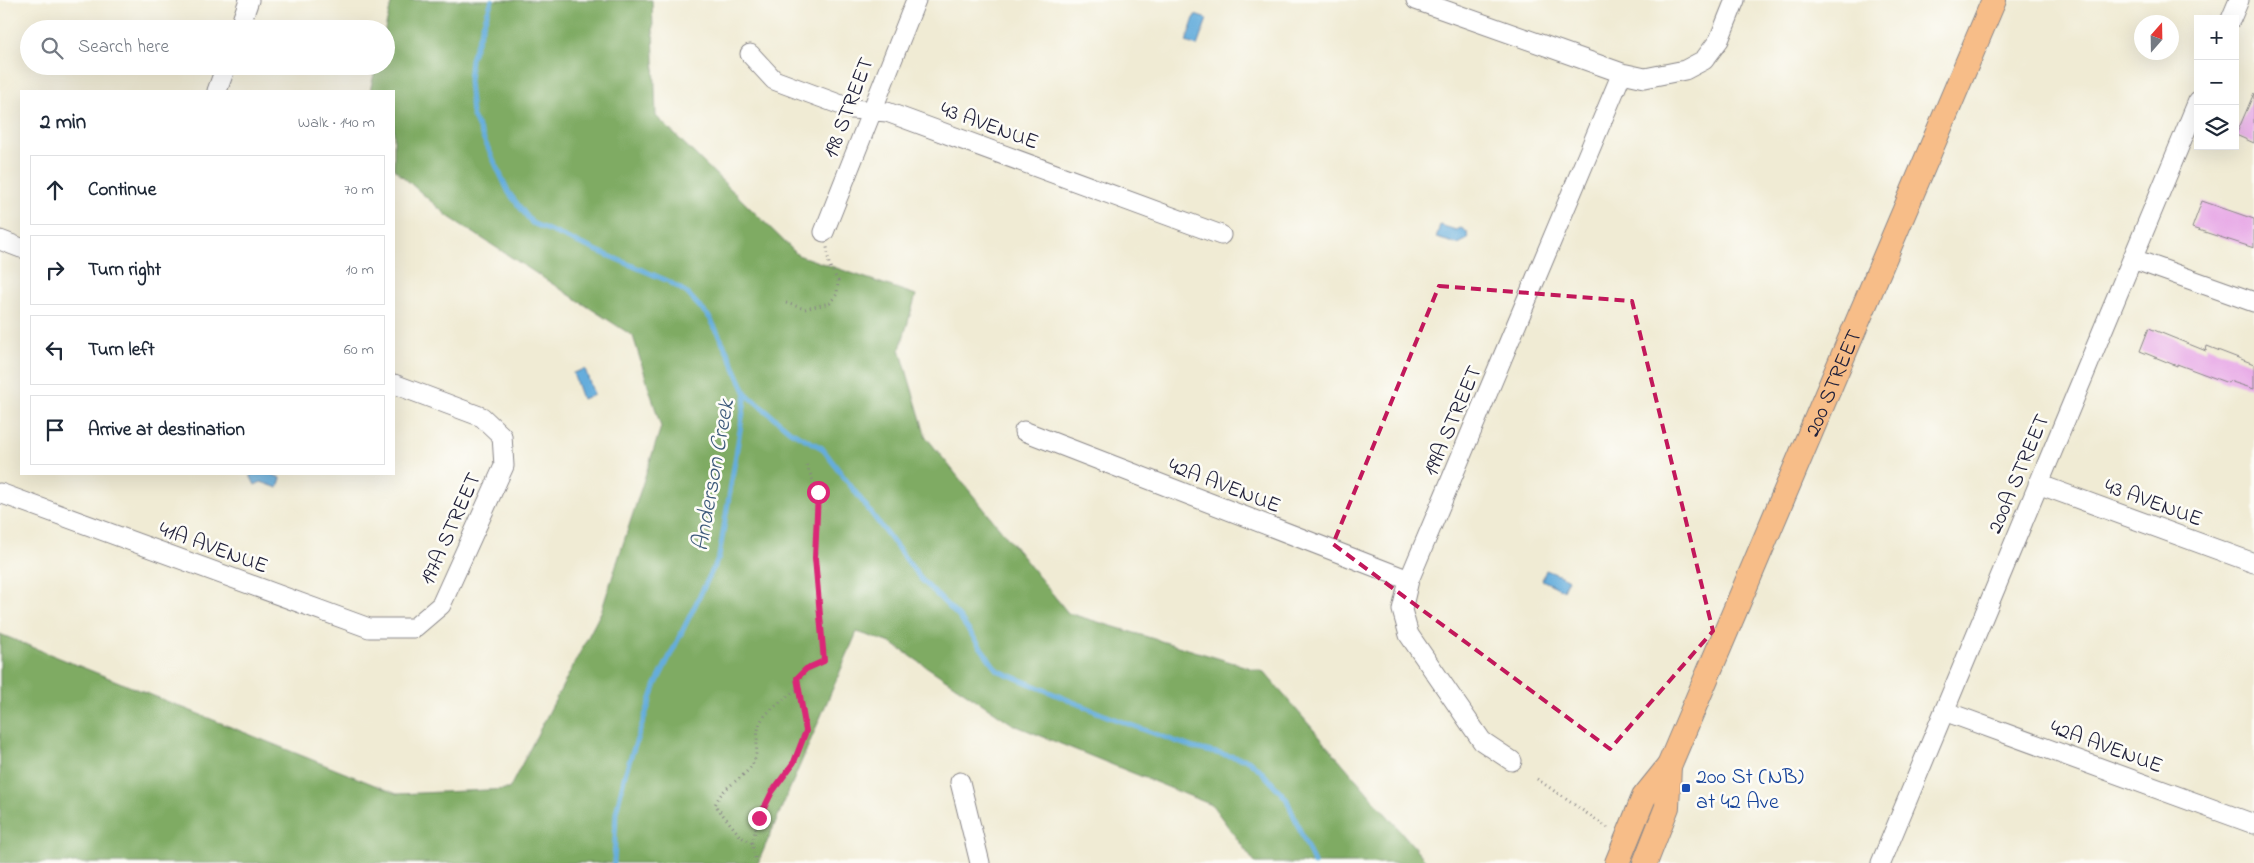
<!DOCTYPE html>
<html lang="en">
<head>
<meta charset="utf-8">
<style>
	body { margin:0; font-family:"Indie Flower",sans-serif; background:#f2f2f3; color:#1f2937 }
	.controls { position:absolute; right:15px; top:15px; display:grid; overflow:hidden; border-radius:0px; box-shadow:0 5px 20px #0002 }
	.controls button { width:45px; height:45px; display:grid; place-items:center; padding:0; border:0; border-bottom:1px solid #e0e1e3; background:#fff; color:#1f2937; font:25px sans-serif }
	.compass { position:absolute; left:2134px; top:15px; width:45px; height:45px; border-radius:50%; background:#fff; box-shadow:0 5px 20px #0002; rotate:20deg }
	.stop { position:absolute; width:15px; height:15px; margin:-11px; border:4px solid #db2777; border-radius:50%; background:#fff }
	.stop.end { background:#db2777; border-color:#fff; box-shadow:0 1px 5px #0008 }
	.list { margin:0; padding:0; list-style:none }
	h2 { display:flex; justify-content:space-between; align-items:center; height:65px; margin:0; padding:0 20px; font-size:21px }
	h2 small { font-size:16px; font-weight:400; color:#747a83 }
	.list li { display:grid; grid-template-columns:32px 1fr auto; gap:15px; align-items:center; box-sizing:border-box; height:70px; margin:0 10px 10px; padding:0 10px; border:1px solid #e0e1e3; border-radius:0px }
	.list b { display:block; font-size:19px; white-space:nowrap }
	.list em { font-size:16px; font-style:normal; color:#747a83 }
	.icon { flex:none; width:28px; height:28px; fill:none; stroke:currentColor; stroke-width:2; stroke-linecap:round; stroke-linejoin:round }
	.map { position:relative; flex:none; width:2254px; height:863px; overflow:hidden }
	.search { position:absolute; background:#fff; box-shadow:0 5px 20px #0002; left:20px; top:20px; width:375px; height:55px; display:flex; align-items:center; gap:12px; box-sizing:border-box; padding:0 18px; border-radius:28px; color:#747a83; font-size:19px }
	.panel { position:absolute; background:#fff; box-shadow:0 5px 20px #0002; left:20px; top:90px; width:375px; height:385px; border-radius:0px }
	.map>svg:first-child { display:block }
</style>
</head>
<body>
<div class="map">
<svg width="2254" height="863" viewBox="0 0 2254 863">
	<rect width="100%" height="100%" fill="#fdfcf7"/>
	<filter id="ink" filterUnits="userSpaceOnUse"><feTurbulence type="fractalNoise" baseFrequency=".02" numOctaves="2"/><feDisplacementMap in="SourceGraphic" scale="10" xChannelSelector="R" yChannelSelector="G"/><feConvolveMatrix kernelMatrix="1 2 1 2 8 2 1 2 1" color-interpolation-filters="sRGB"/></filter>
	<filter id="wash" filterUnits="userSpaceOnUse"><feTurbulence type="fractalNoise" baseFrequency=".0096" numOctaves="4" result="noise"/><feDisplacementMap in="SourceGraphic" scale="20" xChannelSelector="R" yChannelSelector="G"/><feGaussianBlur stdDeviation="1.12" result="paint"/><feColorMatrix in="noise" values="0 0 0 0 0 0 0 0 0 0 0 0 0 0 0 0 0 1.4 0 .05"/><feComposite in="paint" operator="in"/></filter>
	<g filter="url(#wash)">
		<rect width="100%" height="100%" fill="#f0ebd4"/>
		<path fill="#7fab63" stroke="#50664f" d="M392,0h260l4,116 142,139 118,40 -16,54 26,88 142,176 196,59 164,191h-173l-43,-58 -198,-80 -123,-82 -34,-11 -99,231h-758v-229l397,160 112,-5 92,-177 60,-185 -28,-91 -184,-119 -55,-48v-78h-24l6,-25h10l-1,-37z"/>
		<path fill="#65addc" stroke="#44688c" d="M1195,15l12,4 -10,27 -11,-4z
			M1440,225l16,5 5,-2 6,4 1,7 -10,5 -22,-6z
			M585,369l9,26 -12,4 -9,-26z
			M252,474h19l10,4 -3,10 -17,-6 -6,3 -5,-10z
			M1546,570l22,9 -5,11 -21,-10z"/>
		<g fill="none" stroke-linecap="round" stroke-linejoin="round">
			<path stroke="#65addc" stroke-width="5" d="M492,0l-21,59 -2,22 3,33 37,79 23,30 136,58 19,12 23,25 18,35 18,41 -27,163 -63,127 -31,90 -9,39 -2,50
				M746,394l44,37 32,17 99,131 38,38 38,53 112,47 85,31 54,12 12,10 26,28 28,65"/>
		</g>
		<g id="blocks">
			<path fill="#e8ace7" d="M2254,93v50l-18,-8z
				M2202,201l52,18v29l-62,-20z
				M2149,328l57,23 1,-5 47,18v25l-25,-8 -1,2 -51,-19v2l-37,-15z"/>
		</g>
	</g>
	<g filter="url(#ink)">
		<use href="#blocks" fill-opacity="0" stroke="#898688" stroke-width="1"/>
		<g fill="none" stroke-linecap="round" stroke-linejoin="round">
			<g stroke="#898688" stroke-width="21">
				<path id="minor" d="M1416,0l206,73 23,5 40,-8 19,-10 15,-20 16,-40
					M2231,19l8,-19
					M239,29l10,-29
					M750,54l24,26 78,29 35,3 334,123
					M217,91l9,-25
					M824,232l92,-232
					M0,240l21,8
					M2133,259l121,43
					M1024,431l385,149
					M2038,484l216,79
					M0,493l369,135h45l27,-23 63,-139 -2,-30 -20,-19 -88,-33
					M1944,711l310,113
					M1512,761l-30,-20 -73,-106 -7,-25 7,-30 213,-507
					M960,782l20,81
					M1881,863l317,-762"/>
			</g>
			<g stroke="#898688" stroke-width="26">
				<g id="major">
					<path id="s1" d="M1617,863l27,-66 25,-31 325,-766"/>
					<path d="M1645,863l22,-56 2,-41"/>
				</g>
			</g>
			<path stroke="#898688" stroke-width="3" stroke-dasharray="1 4" stroke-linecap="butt" d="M786,303l19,6 25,-6 7,-9 1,-13 -9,-16 -2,-18
				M1537,779l71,49
				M752,843l-11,-6 -26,-32c7,-18 22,-22 34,-36 13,-14 4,-33 12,-48 5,-10 28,-25 37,-33
				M756,863l-4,-20 7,-26 13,-25 22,-30 12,-31 -9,-53 9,-9 18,-8 -9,-103 3,-66 -12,-28"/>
			<use href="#minor" stroke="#fff" stroke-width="19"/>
			<use href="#major" stroke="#f7bd88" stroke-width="24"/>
		</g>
	</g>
	<g fill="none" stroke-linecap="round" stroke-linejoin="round" filter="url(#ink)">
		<path stroke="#db2777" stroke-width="6" d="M759,818l13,-26 22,-30 12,-31 -9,-53 9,-9 18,-8 -9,-103 3,-66"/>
	</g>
	<path fill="none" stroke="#c2185b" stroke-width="4" stroke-dasharray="10 6" stroke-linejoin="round" d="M1439,286l193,15 81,330 -103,118 -277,-205z"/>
	<rect fill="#1a4fb4" stroke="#fdfcf7" stroke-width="2" x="1681" y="783" width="10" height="10" rx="2.5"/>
	<g text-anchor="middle" stroke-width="5" stroke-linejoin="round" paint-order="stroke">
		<g font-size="22" fill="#22223b" stroke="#fdfcf7">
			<text transform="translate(847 107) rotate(-69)" y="8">198 STREET</text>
			<text transform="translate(990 124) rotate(20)" y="8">43 AVENUE</text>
			<text dy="8" stroke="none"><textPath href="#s1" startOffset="528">200 STREET</textPath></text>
			<text transform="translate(1451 420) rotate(-67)" y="8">199A STREET</text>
			<text transform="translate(2017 473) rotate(-67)" y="8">200A STREET</text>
			<text transform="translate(1225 484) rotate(21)" y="8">42A AVENUE</text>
			<text transform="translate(2154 501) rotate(20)" y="8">43 AVENUE</text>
			<text transform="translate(449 528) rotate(-66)" y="8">197A STREET</text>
			<text transform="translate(214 546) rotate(20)" y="8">41A AVENUE</text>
			<text transform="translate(2107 745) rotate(20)" y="8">42A AVENUE</text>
		</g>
		<g font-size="22" fill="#164399" stroke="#fdfcf7" text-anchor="start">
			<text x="1696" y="783">200 St (NB)<tspan x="1696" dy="25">at 42 Ave</tspan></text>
		</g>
		<g font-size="24" font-style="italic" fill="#3d5a7b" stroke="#fdfcf7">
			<text transform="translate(712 475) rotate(-80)" y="8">Anderson Creek</text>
		</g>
	</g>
</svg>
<div class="controls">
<button>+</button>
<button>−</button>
<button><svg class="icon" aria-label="layers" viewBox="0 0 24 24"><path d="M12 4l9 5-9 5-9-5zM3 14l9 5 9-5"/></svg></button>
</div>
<svg class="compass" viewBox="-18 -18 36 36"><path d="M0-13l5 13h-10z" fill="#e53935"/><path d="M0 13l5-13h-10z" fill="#747a83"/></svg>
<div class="stop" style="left:818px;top:492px"></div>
<div class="stop end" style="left:759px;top:818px"></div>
<div class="search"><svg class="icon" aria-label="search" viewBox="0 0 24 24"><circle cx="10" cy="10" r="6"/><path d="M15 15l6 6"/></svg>Search here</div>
<section class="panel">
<h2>2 min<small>Walk · 140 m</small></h2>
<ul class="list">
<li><svg class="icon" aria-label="ahead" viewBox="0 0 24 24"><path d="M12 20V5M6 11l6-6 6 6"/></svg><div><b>Continue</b></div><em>70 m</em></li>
<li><svg class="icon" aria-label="right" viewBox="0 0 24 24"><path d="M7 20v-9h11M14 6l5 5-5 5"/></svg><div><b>Turn right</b></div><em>10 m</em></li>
<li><svg class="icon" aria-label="left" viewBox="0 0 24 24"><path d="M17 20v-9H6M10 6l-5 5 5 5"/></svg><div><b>Turn left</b></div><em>60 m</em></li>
<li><svg class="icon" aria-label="arrive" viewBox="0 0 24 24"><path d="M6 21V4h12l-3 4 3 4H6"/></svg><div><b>Arrive at destination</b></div></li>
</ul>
</section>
</div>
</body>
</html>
